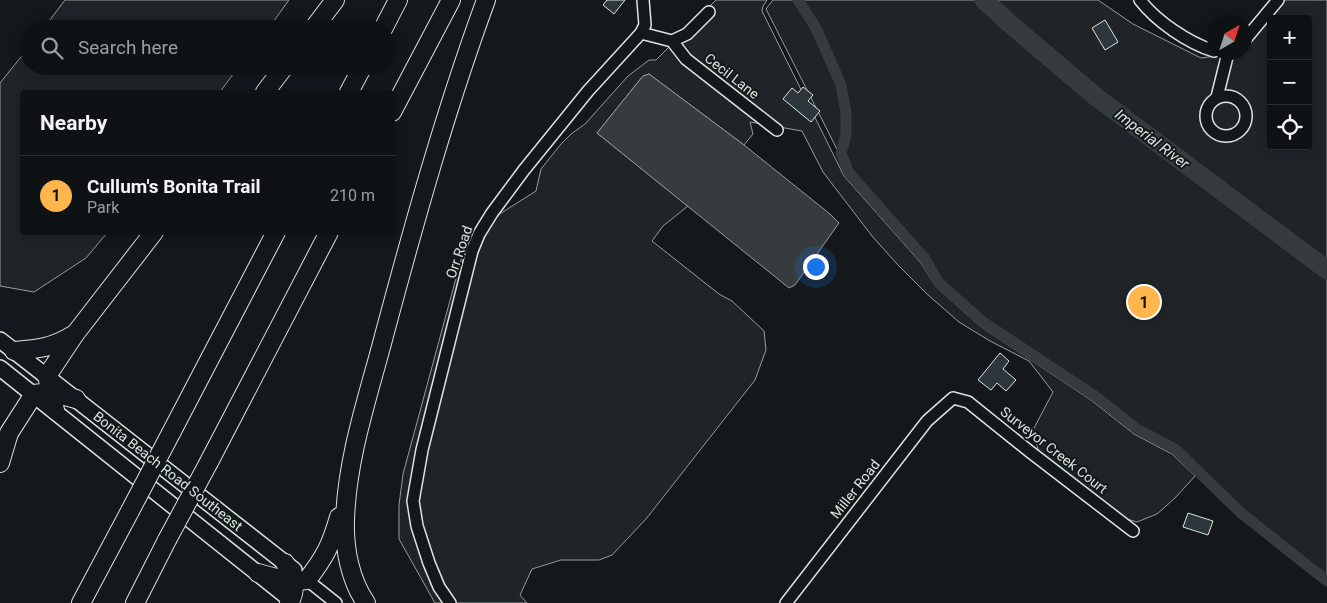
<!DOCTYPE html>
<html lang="en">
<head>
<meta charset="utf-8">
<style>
	body { margin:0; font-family:Roboto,sans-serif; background:#1d2022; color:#f1f3f6 }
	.controls { position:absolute; right:15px; top:15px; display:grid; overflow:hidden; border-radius:5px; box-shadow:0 2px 12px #0003 }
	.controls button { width:45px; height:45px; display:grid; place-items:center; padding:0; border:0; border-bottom:1px solid #2f3234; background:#0f1215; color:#f1f3f6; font:25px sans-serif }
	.compass { position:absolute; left:1207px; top:15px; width:45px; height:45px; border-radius:50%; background:#0f1215; box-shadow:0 2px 12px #0003; rotate:39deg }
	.you { position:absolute; left:815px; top:266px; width:18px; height:18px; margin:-12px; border:4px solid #fff; border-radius:50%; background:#1a73e8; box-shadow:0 0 0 8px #1a73e833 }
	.badge { display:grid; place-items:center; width:32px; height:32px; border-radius:50%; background:#ffb74d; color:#111; font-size:16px; font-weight:700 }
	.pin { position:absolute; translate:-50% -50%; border:2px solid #fff; box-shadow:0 1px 5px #0006 }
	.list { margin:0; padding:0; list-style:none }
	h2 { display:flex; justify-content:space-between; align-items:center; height:65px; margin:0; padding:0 20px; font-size:21px }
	h2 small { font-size:16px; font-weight:400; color:#9b9ea0 }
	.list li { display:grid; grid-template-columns:32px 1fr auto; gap:15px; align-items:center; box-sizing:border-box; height:80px; padding:0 20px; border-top:1px solid #2f3234 }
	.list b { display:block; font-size:19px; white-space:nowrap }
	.list p { margin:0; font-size:16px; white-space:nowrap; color:#9b9ea0 }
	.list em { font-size:16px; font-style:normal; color:#9b9ea0 }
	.icon { flex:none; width:28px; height:28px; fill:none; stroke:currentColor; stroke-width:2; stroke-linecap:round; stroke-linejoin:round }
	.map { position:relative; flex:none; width:1327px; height:603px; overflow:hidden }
	.search { position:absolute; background:#0f1215; box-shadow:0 2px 12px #0003; left:20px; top:20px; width:375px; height:55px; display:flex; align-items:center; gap:12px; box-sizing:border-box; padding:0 18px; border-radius:28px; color:#9b9ea0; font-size:19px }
	.panel { position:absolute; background:#0f1215; box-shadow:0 2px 12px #0003; left:20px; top:90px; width:375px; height:145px; border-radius:5px }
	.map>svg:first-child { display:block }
</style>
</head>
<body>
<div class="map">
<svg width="1327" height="603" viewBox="0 0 1327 603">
	<rect width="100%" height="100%" fill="#14181c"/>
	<path fill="#202428" stroke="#939e99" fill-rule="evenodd" d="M65,0h224l-21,29h-225z
		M716,0h51l-4,6 -1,5 82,165 77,87 14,23 45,40 111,74 43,34 38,20 23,22 -20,22 -18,16 -20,8 -33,-10 -62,-48 -9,-34 20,-38 -24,-31 -39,-20 -31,-19 -32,-28 -29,-29 -26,-29 -49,-64 -21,-41 -52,-9 3,12 -9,11 -95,-71 -6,2 -46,57 91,73 -25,20 -11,15 67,53 13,7 32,30 2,19 -11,30 -109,139 -34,36 -13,5h-38l-29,9 -12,26 7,8h-92l-36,-64v-34l4,-31 65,-240 68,-43 5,-22 20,-25 10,-10 14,-10 43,-48 21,-16h7z
		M773,0h325l35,24 68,34 43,-6 1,-3 39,-49h43v581l-90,-71 -62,-61 -38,-20 -42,-33 -112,-74 -45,-40 -13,-23 -76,-86 -83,-164zM1271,19h37v127h-37z
		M29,47v19h210l-19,26h-198v140l85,1 -21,25 -52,34 -34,-6v-203z"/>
	<path fill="#363b3e" stroke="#939e99" d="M649,74l95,71 86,69 9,9 -44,62 -6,3 -192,-155 46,-57z"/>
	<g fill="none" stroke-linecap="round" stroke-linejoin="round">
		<path stroke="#363b3e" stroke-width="11" d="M798,0l18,28 25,57 5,28v22l-5,18 8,20 76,86 13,23 45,40 112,74 42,33 38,20 66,64 86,68"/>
		<path stroke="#363b3e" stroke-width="19" d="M984,0l25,23 86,73 232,174"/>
	</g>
	<path fill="#2c363c" stroke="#d8e6dc" d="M607,0h-1h19l-11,14 -11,-9z
		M1105,20l13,22 -13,8 -13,-22z
		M803,87l10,8 -5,6 12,10 -9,11 -28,-23 9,-11 6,5z
		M1000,353l9,8 -6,8 13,11 -10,11 -9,-8 -6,7 -13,-10z
		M1188,513l25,8 -5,14 -25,-8z"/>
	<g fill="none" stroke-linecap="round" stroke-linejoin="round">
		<g stroke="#d8e6dc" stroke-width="14">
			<path id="minor" d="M1140,0c16,21 48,43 74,51
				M641,33l4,-8 -2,-25
				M672,41l14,18 91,71
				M1244,41l34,-41
				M1206 116a20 20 0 1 1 40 0a20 20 0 1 1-40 0Z
				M1217,97l11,-44
				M307,580l29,23
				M450,603l-11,-16 -10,-24 -12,-37 -4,-25 9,-51 50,-199 7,-17 13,-21 32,-43 64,-79 53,-58 31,8 15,-7 22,-22
				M786,603l141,-182 26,-23 15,4 61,49 104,80"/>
		</g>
		<g stroke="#d8e6dc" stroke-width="18">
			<path id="major" d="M0,340l294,230
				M0,368l291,232"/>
		</g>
		<g stroke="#d8e6dc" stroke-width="20">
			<path id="highway" d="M313,29l22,-29
				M383,29l15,-29
				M265,92l20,-26
				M349,92l14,-26
				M392,112l59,-112
				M14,351c24,-2 38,-3 59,-16
				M55,410l-8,-34 28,-42 79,-102
				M171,433l105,-201
				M209,462l120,-230
				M0,463l9,-30 25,-39 16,-2 26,7
				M285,563c8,13 13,26 4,40
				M258,573c17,5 31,9 49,7 18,-23 24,-35 32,-63
				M81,603l49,-92
				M135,603l32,-63
				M366,603c-16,-23 -22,-55 -21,-83 2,-64 24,-126 40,-188 30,-112 61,-223 101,-332"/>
		</g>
		<use href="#minor" stroke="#14181c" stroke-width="11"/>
		<use href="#major" stroke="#14181c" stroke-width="15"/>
		<use href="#highway" stroke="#14181c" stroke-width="18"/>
		<g stroke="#d8e6dc" stroke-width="20" stroke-linecap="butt">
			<path id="highway-bridge" d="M130,511l41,-78
				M167,540l42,-78"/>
		</g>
		<use href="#highway-bridge" stroke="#14181c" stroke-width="18"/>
	</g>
	<g text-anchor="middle" stroke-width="4" stroke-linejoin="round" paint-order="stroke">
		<g font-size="14" fill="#d8e6dc" stroke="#14181c">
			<text transform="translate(732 76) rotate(38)" y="5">Cecil Lane</text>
			<text transform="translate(459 252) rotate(-71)" y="5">Orr Road</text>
			<text transform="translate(1054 450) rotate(38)" y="5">Surveyor Creek Court</text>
			<text transform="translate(168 471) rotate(38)" y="5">Bonita Beach Road Southeast</text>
			<text transform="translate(855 489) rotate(-52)" y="5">Miller Road</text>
		</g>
		<g font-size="15" font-style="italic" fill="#d8e6dc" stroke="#14181c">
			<text transform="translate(1152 139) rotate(37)" y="5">Imperial River</text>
		</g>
	</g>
</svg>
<div class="controls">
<button>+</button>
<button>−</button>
<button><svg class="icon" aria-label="locate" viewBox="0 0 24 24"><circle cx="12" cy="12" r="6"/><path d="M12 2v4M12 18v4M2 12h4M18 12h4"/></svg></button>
</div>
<svg class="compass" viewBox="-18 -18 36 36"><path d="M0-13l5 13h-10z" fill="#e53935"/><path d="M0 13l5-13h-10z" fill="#9b9ea0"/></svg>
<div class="you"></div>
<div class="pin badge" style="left:1144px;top:302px">1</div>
<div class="search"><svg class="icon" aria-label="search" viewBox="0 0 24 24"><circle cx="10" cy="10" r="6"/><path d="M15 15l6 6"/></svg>Search here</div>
<section class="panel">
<h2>Nearby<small></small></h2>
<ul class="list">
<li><span class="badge">1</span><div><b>Cullum's Bonita Trail</b><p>Park</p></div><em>210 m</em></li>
</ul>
</section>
</div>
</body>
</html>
